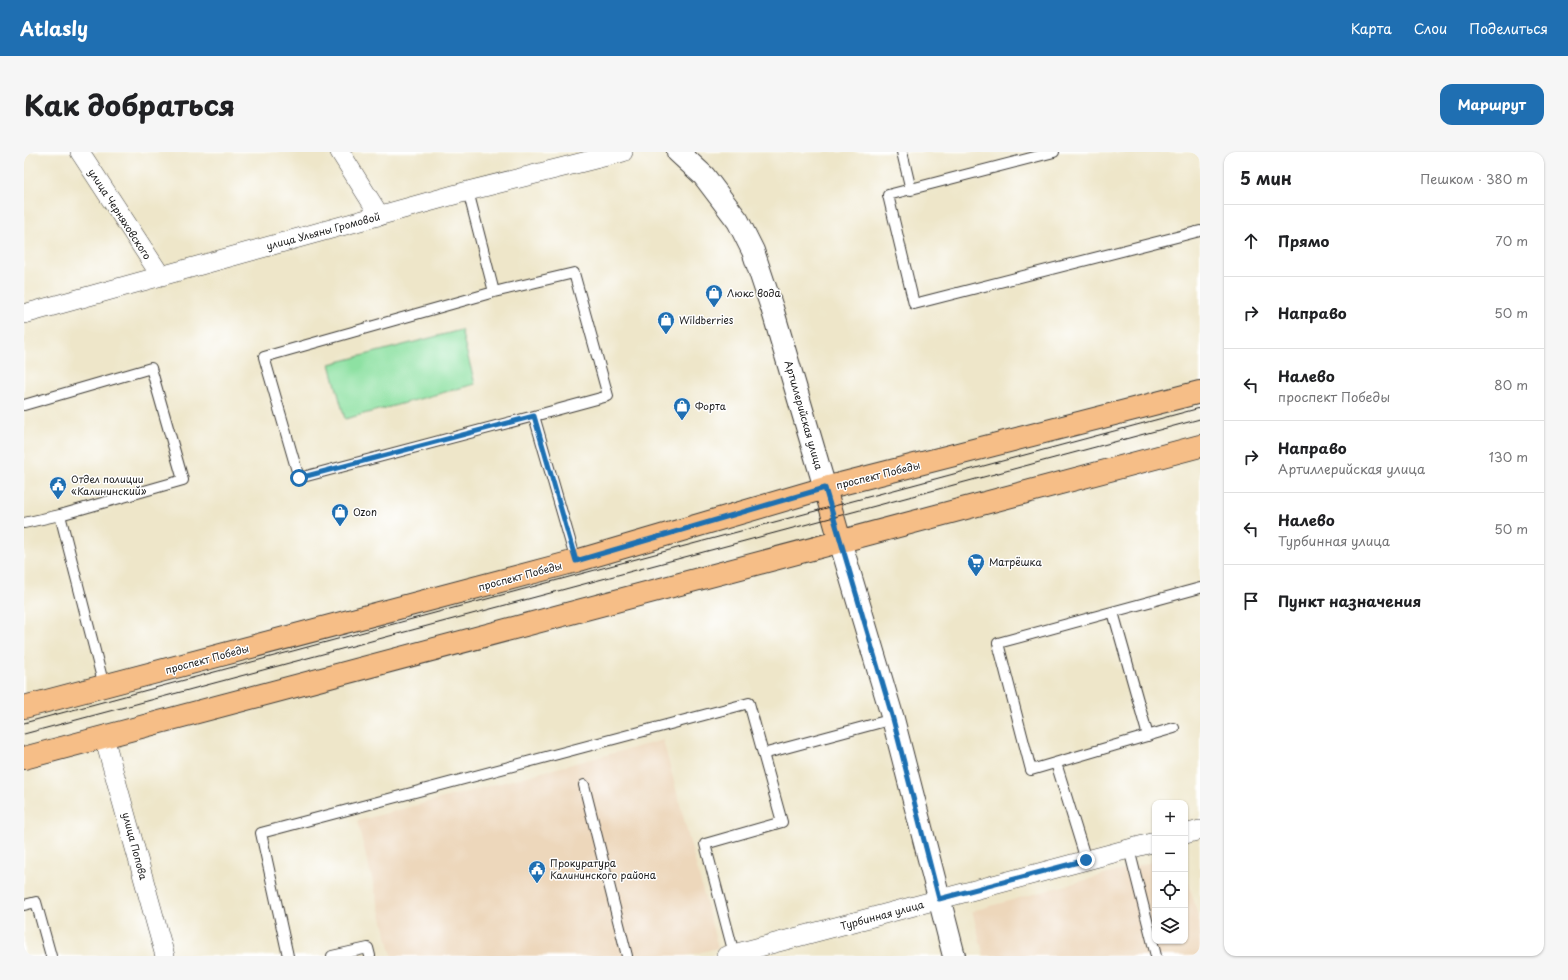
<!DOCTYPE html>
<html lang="ru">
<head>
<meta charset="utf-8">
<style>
	body { margin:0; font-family:"Playpen Sans",sans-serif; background:#f6f6f6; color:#202124 }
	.controls { position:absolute; right:12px; bottom:12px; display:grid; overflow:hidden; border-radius:8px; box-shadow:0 1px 3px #0004 }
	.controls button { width:36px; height:36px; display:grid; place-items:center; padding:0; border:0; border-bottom:1px solid #e0e0e0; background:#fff; color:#202124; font:20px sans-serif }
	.stop { position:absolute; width:12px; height:12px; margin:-9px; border:3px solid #1f6fb2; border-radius:50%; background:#fff }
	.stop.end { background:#1f6fb2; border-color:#fff; box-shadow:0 1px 4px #0008 }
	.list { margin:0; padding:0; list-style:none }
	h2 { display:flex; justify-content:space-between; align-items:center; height:52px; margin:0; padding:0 16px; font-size:17px }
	h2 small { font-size:13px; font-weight:400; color:#757577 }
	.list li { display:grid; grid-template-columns:26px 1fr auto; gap:12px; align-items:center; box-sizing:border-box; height:72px; padding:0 16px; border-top:1px solid #e0e0e0 }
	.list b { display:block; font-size:15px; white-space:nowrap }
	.list p { margin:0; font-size:13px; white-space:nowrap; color:#757577 }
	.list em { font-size:13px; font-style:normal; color:#757577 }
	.icon { flex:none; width:22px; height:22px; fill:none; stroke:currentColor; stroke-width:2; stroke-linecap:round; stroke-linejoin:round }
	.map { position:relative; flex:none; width:1176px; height:804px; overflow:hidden; border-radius:12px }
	header { display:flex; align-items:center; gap:24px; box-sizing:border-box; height:56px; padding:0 20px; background:#1f6fb2; color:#fff }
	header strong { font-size:19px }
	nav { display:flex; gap:22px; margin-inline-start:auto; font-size:14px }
	.intro { display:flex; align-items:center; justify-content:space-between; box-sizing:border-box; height:96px; padding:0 24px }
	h1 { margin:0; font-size:28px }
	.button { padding:10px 18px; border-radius:12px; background:#1f6fb2; color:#fff; font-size:14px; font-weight:700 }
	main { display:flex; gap:24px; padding:0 24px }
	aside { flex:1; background:#fff; border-radius:12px; box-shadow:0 1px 3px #0004 }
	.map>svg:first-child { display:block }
</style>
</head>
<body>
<header>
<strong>Atlasly</strong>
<nav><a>Карта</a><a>Слои</a><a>Поделиться</a></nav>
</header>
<div class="intro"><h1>Как добраться</h1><a class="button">Маршрут</a></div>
<main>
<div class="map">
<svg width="1176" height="804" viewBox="0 0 1176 804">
	<rect width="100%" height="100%" fill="#fff"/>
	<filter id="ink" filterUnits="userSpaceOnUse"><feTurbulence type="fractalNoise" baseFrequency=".025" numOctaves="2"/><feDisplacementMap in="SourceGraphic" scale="8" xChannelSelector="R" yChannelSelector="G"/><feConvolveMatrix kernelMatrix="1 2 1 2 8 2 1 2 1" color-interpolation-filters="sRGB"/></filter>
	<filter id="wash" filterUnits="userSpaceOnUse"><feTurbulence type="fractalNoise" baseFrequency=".012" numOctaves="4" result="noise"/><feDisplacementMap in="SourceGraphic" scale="16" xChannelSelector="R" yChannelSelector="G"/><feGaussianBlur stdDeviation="0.9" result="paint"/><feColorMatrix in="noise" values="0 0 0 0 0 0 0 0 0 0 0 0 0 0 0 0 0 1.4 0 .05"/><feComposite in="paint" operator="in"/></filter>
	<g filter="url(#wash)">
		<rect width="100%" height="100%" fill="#eee6c9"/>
		<path fill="#edd7bb" d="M639,588l55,208 -32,8h-294l-35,-135z
			M1131,709v80h30v-72l15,55v32h-216l-12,-45z"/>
		<path fill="#8de1a2" stroke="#547e5f" d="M437,178l14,54 -130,35 -15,-55z"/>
	</g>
	<g filter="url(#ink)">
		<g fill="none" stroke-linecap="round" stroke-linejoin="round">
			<g stroke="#3c3a36" stroke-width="12">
				<path id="service" d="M878,0l9,38
					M1030,0l-166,43 26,109 286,-73
					M444,39l26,101 -230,65 35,121 235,-62
					M470,140l80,-19 34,123 -74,20 42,145
					M0,253l127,-37 32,112 -123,35 -36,8
					M36,363l44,171
					M1089,460l35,124
					M1150,576l-143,42 -33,-127 202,-55
					M739,602l130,-35
					M1032,611l30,97
					M560,633l43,171
					M1105,697l27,107
					M0,753l12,-3 15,54
					M264,804l-27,-123 488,-130 33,119 -77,22 29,110
					M308,804l36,-8 2,8"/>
			</g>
			<g stroke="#3c3a36" stroke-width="20">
				<path id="minor" d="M56,0l81,124
					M316,0l40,64
					M0,162l444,-123 155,-39
					M80,585l61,219
					M1161,682l15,-4
					M702,804l429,-114"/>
			</g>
			<g stroke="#3c3a36" stroke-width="24">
				<path id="tertiary" d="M654,0l26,24 34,45 15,30 19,57 53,180
					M816,389l53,178 61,237"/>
			</g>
			<g stroke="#3c3a36" stroke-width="24">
				<path id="primary" d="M801,336l15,53
					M0,555l552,-146 249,-73 375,-96
					M0,606l1176,-312"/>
			</g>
			<use href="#service" stroke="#fff" stroke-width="10"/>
			<use href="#minor" stroke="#fff" stroke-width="19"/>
			<use href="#tertiary" stroke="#fff" stroke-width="22"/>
			<use href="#primary" stroke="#f6be87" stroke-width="22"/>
			<path stroke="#1c1c1c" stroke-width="1" d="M0,571l1176,-315
				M0,582l1176,-315"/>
		</g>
	</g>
	<g fill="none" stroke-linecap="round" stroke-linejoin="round" filter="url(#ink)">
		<path stroke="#1f6fb2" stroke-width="5" d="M275,326l235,-62 42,145 249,-73 68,231 46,180 147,-39"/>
	</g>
	<defs>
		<g id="shop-pin" transform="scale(0.9)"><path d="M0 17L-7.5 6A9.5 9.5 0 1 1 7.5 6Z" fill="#1f6fb2" stroke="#fff"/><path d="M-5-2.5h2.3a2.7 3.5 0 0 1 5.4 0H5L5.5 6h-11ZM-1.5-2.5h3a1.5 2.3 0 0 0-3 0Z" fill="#fff"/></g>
		<g id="civic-pin" transform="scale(0.9)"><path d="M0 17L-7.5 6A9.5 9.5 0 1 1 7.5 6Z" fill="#1f6fb2" stroke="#fff"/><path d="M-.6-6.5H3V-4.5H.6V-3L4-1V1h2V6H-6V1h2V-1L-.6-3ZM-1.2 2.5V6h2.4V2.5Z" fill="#fff"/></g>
		<g id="supermarket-pin" transform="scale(0.9)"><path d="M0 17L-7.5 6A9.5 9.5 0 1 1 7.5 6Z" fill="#1f6fb2" stroke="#fff"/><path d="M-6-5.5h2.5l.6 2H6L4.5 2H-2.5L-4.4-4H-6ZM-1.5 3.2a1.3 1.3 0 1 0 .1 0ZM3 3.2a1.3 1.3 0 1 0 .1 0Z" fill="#fff"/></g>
	</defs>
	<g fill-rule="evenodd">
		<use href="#shop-pin" x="690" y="141"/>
		<use href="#shop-pin" x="642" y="168"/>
		<use href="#shop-pin" x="658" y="254"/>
		<use href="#civic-pin" x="34" y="333"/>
		<use href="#shop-pin" x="316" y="360"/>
		<use href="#supermarket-pin" x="952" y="410"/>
		<use href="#civic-pin" x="513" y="717"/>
	</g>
	<g text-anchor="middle" stroke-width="3" stroke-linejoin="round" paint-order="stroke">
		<g font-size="10" fill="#1c1c1c" stroke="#fff">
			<text transform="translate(96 62) rotate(57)" y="4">улица Черняховского</text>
			<text transform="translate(299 79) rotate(-15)" y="4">улица Ульяны Громовой</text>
			<text transform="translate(780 263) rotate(74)" y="4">Артиллерийская улица</text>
			<text transform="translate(854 323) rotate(-14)" y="4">проспект Победы</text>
			<text transform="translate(496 424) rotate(-15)" y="4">проспект Победы</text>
			<text transform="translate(183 507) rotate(-15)" y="4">проспект Победы</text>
			<text transform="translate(111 694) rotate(75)" y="4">улица Попова</text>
			<text transform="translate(858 763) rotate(-15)" y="4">Турбинная улица</text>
		</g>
		<g font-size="10" fill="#1c1c1c" stroke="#fff" text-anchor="start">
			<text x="703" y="145">Люкс вода</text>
			<text x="655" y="172">Wildberries</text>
			<text x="671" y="258">Форта</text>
			<text x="47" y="331">Отдел полиции<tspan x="47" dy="12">«Калининский»</tspan></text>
			<text x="329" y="364">Ozon</text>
			<text x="965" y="414">Матрёшка</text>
			<text x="526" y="715">Прокуратура<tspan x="526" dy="12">Калининского района</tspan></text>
		</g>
	</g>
</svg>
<div class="controls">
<button>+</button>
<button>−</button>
<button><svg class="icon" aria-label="locate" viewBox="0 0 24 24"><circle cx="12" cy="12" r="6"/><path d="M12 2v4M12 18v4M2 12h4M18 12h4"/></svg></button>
<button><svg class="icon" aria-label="layers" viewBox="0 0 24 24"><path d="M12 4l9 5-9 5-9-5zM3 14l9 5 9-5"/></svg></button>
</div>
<div class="stop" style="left:275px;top:326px"></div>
<div class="stop end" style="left:1062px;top:708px"></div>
</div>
<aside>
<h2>5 мин<small>Пешком · 380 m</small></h2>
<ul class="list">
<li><svg class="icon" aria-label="ahead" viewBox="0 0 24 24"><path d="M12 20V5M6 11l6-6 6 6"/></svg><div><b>Прямо</b></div><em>70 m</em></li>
<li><svg class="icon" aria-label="right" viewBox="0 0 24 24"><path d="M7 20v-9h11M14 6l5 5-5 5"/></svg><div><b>Направо</b></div><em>50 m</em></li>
<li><svg class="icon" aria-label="left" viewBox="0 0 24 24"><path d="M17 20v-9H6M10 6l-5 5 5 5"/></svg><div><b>Налево</b><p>проспект Победы</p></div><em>80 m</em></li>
<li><svg class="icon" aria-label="right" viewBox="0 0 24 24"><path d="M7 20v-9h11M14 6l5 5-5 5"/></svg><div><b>Направо</b><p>Артиллерийская улица</p></div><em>130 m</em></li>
<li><svg class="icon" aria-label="left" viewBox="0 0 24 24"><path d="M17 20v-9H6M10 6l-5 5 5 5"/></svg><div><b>Налево</b><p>Турбинная улица</p></div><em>50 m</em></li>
<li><svg class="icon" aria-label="arrive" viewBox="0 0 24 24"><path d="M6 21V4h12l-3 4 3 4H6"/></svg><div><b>Пункт назначения</b></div></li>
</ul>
</aside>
</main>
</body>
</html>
